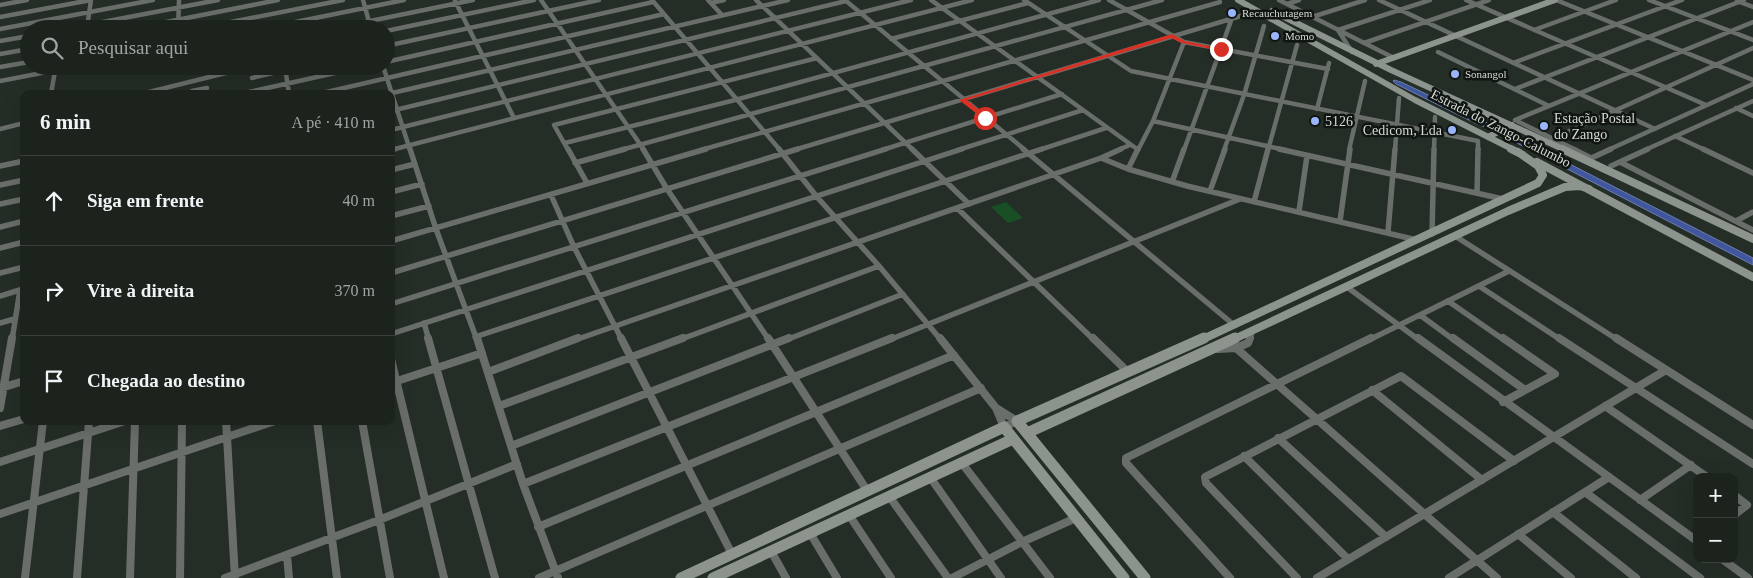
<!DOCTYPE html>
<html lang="pt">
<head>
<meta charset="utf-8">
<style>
	body { margin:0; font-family:"Times New Roman",serif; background:#252a25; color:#f1f3f6 }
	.controls { position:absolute; right:15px; bottom:15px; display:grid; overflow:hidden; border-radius:10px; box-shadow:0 5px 20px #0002 }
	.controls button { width:45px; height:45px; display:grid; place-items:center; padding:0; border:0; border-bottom:1px solid #3a3f3b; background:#1c221c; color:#f1f3f6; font:25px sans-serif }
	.stop { position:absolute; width:15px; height:15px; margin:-11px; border:4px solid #d93025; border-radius:50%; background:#fff }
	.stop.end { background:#d93025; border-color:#fff; box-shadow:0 1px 5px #0008 }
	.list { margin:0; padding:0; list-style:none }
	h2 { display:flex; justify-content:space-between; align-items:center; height:65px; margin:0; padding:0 20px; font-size:21px }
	h2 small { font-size:16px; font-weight:400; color:#a0a4a3 }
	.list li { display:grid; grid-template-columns:32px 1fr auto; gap:15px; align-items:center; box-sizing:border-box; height:90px; padding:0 20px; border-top:1px solid #3a3f3b }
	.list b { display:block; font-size:19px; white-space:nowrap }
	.list em { font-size:16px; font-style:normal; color:#a0a4a3 }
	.icon { flex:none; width:28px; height:28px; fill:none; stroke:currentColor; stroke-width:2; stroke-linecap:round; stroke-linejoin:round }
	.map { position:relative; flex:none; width:1753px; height:578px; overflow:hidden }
	.search { position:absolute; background:#1c221c; box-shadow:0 5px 20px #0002; left:20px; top:20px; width:375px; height:55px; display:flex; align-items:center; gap:12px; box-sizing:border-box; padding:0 18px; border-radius:28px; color:#a0a4a3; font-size:19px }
	.panel { position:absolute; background:#1c221c; box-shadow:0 5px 20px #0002; left:20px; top:90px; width:375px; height:335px; border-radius:10px }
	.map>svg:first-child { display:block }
</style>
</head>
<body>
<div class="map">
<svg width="1753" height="578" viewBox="0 0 1753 578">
	<rect width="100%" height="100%" fill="#252e26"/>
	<path fill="#184f25" d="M1006,202l17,16 -15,5 -17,-16z"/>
	<path fill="#40569d" stroke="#6c7dae" d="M1394,80l7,2 120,57 232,119v7l-238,-123 -22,-13 -14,-4 -83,-41 -3,-3z"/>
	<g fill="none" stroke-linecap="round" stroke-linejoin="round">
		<path stroke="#6a6e6a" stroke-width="4.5" d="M363,0l8,29
			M541,0l103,150
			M652,0l128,150
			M708,0l14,15
			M756,0l157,150
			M845,0l180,150
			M931,0l206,149
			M1024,0l107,71 347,70v9
			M1109,0l75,42 -31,79 -15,29
			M1279,0l113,57
			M1379,0l276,129
			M1466,0l240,105
			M1556,0l197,80
			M1649,0l104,40
			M455,1l59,117
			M1737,1l16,6
			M711,3l13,-3
			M1287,4l12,-4
			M0,5l27,-5
			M0,17l91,-17
			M1312,17l53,-17
			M87,28l4,-28
			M0,29l153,-29
			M66,29l152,-29
			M131,29l147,-29
			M178,29l1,-29
			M195,29l148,-29
			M261,29l143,-29
			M331,29l142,-29
			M1534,30l82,-30
			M386,31l148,-31
			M891,39l137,-36
			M0,41l29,-5
			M1184,42l144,27
			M1364,43l125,-43
			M386,46l213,-46
			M1352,52l-14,-22 92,-30
			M1438,52l111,54
			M0,54l29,-5
			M386,62l267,-60
			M1513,63l169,-63
			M383,66l27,84
			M0,67l29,-5
			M285,67l4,27
			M144,72l25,-6
			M252,78l33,-8
			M0,81l78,-15
			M1515,89l229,-89
			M51,94l4,-23
			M141,94l113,-28
			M192,94v-3l15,-3
			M240,94l127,-28
			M318,94l346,-80
			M388,94l400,-94
			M1736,108l17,8
			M1317,109l12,-46
			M391,111l455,-110
			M1515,120l238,-98
			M1515,120l61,30
			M1153,121l132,29
			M0,129l24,-6
			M391,130l520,-130
			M1675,136l30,14
			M1552,139l201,-91
			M565,143l170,-43 364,-100
			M391,150l581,-150
			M568,150l-14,-25 263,-67
			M621,150l541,-150
			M701,150l519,-148
			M794,150l450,-135
			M882,150l180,-56
			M958,150l125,-40
			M1039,150l67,-22
			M1118,150l12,-5
			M1184,150l48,-132
			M1224,150l20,-55 20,-69
			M1268,150l29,-105
			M1349,150l16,-69
			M1395,150l4,-52
			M1434,150l1,-33
			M1608,150l145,-66
			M1645,150l108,-49"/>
		<path stroke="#6a6e6a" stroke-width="5.5" d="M410,149l26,80 41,111
			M568,149l19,34
			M643,149l24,40 102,151
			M779,149l38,48 62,69 62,74
			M912,149l57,55
			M1023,149l211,176
			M1279,149l224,50
			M1573,149l18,9
			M1703,149l50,24
			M391,150l4,-1
			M1101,158l27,11 59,17 230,54
			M1587,160l24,-11
			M1620,162l133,68
			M575,163l50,-14
			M0,166l24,-5
			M1611,166l37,-17
			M1128,169l10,-20
			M391,170l24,-6
			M1172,182l12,-33
			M0,185l24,-5
			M1210,191l15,-42
			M391,192l31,-8
			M1477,193l1,-44
			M551,195l23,52 48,93
			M1254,202l14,-53
			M0,204l24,-5
			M957,208l137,132
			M1299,211l8,-55
			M391,216l38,-10
			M1340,221l10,-72
			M1736,221l17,-9
			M0,227l24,-6
			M1388,232l7,-83
			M1432,234l2,-85
			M1455,236l163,104
			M391,241l315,-92
			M0,248l24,-6
			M0,273l24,-6
			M391,273l407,-124
			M1479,286l82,54
			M1347,287l72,53
			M0,296l23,-7
			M1448,301l56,39
			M391,304l495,-155
			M1420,315l34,25
			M0,323l14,-4
			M424,323l5,17
			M391,334l571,-185
			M475,337l567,-188
			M12,340l8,-50
			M575,340l526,-182 20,-9
			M679,340l200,-74
			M786,340l117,-46
			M889,340l351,-141
			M1249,340l4,-10
			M1369,340l140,-69"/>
		<path stroke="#6a6e6a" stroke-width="8" d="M428,338l67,240
			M477,338l46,146 35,94
			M621,338l111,216
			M768,338l100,154
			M940,338l56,70 8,19 13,-6
			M1093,338l35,34
			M1418,338l279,203
			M1453,338l72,52
			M1503,338l52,36 -52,28
			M1559,338l194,126
			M1616,338l137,87
			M1236,348l261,230
			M1217,349l19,-1 12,-5 2,-5
			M391,359l53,219
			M488,372l90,-34
			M391,383l91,-30
			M1,388l23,-7
			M1372,390l110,90
			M499,406l184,-68
			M1605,406l102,71
			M0,408l12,-70
			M996,408l21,13
			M226,421l1,16 48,-16
			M317,421l20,157
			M362,421l28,157
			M0,426l24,-7
			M1278,438l108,99
			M511,446l278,-108
			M1244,456l104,103
			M0,462l125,-41
			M961,462l89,116
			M930,477l71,101
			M523,484l369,-146
			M1585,492l115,86
			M1734,495l13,10 -13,10
			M889,496l59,82
			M1640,500l51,-35
			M1553,512l83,66
			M0,514l227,-77 8,141
			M849,515l42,63
			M538,527l416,-172
			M810,533l27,45
			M1518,534l53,44
			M771,551l15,27
			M287,555l2,23
			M1722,559l26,19
			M25,578l18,-157
			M77,578l12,-157
			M130,578l5,-157
			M180,578l2,-157
			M225,578l154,-58 138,-56
			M539,578l442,-190
			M952,578l70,-36 54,-24
			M1230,578l-104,-115v-5l245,-120
			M1297,578l-91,-95 -1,-6 196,-101 113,85
			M1317,578l349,-208
			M1449,578l160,-101"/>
		<path stroke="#8d948e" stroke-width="6" d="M1238,0l177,100 99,50
			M1272,11l119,59 174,80
			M1376,64l179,-64
			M1488,137l24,-12"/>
		<path stroke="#8d948e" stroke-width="8" d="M1511,149l12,6
			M1562,149l191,90
			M1537,162l216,115
			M1201,340l337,-157 5,-8 -5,-9 -20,-14
			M1232,340l276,-129 57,-24 15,-1 9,3"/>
		<path stroke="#8d948e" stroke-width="11" d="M1027,433l208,-95
			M681,578l323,-151 120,151
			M713,578l300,-139
			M1145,578l-128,-157 187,-83"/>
	</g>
	<path fill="#d93025" d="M1172,34l13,7 39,8 -3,2 -39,-8 -11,-5 -204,62 21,17v2l-3,1 -26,-20z"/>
	<g fill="#9bb5fd" stroke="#111511" stroke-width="2">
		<circle cx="1232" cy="13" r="5"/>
		<circle cx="1275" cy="36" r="5"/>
		<circle cx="1455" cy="74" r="5"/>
		<circle cx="1315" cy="121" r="5"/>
		<circle cx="1544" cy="126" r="5"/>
		<circle cx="1452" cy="130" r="5"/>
	</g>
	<g text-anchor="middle" stroke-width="5" stroke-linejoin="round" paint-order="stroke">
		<g font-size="11" fill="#d4d9d4" stroke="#111511" text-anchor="start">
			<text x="1242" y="17">Recauchutagem</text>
			<text x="1285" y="40">Momo</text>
			<text x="1465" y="78">Sonangol</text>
		</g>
		<g font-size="14" fill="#d4d9d4" stroke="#111511" text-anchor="start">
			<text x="1554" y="123">Estação Postal<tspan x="1554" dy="16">do Zango</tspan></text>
			<text x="1325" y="126">5126</text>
			<text x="1442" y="135" text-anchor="end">Cedicom, Lda</text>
		</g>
		<g font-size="14" fill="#d4d9d4" stroke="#111511">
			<text transform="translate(1501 128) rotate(27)" y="5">Estrada do Zango-Calumbo</text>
		</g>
	</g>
</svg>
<div class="controls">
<button>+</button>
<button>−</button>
</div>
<div class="stop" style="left:985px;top:118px"></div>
<div class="stop end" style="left:1221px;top:49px"></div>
<div class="search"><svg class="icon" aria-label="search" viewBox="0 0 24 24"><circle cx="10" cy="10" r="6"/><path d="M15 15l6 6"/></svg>Pesquisar aqui</div>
<section class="panel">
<h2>6 min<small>A pé · 410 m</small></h2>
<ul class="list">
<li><svg class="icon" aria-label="ahead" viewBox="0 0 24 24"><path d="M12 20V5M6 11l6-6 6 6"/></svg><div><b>Siga em frente</b></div><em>40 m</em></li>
<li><svg class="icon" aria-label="right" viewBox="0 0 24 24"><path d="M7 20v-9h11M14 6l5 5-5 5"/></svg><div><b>Vire à direita</b></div><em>370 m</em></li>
<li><svg class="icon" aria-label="arrive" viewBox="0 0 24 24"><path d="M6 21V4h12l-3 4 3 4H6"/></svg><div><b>Chegada ao destino</b></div></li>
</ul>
</section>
</div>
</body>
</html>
